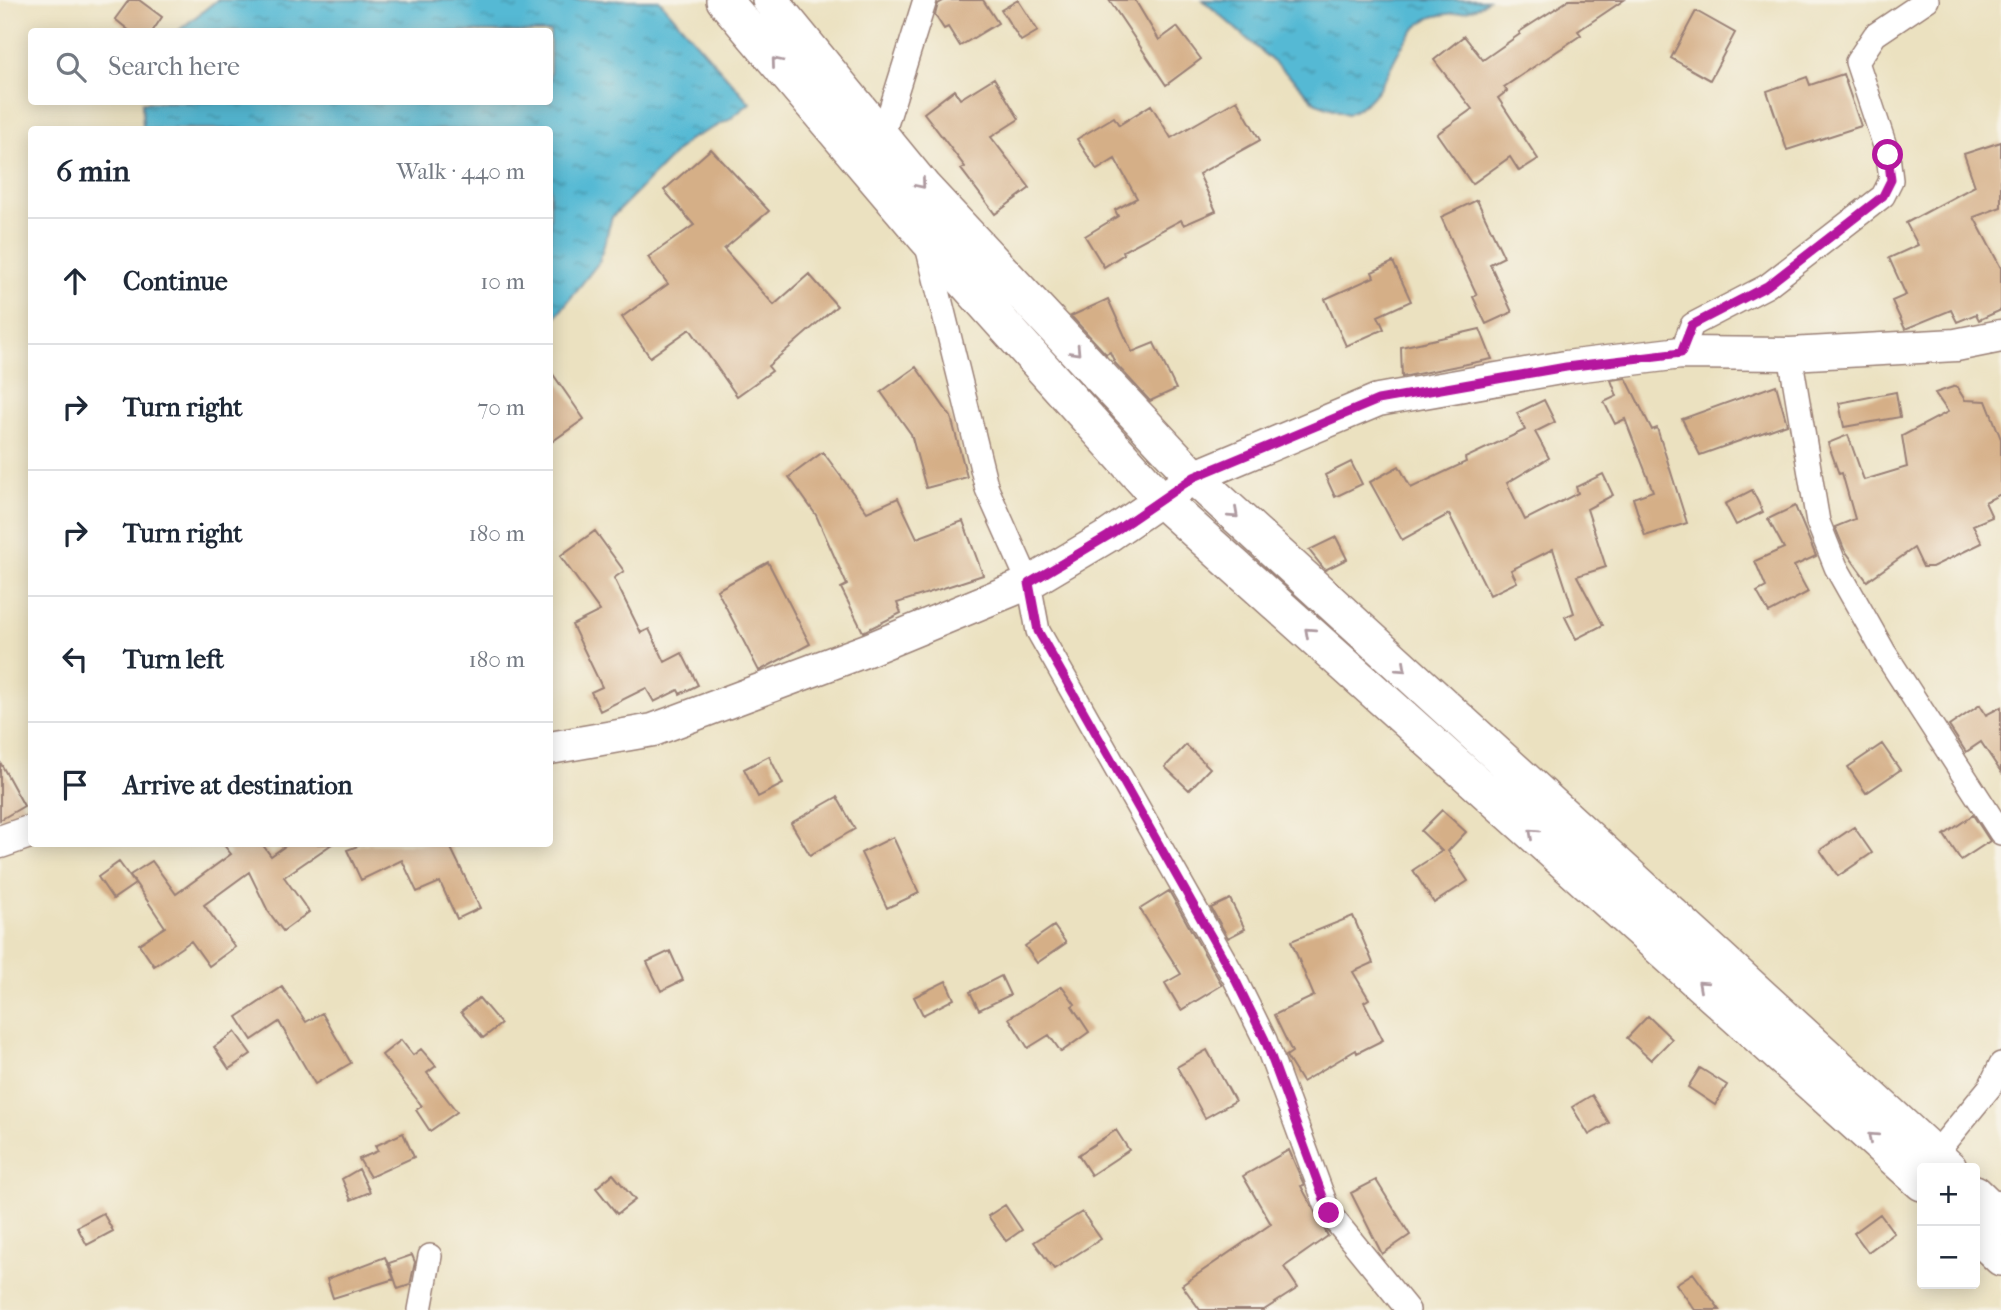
<!DOCTYPE html>
<html lang="en">
<head>
<meta charset="utf-8">
<style>
	body { margin:0; font-family:"IM FELL French Canon",serif; background:#f6f6f7; color:#1f2937 }
	.controls { position:absolute; right:21px; bottom:21px; display:grid; overflow:hidden; border-radius:7px; box-shadow:0 4px 18px #0003 }
	.controls button { width:63px; height:63px; display:grid; place-items:center; padding:0; border:0; border-bottom:2px solid #e0e1e3; background:#fff; color:#1f2937; font:35px sans-serif }
	.stop { position:absolute; width:21px; height:21px; margin:-16px; border:5px solid #b5179e; border-radius:50%; background:#fff }
	.stop.end { background:#b5179e; border-color:#fff; box-shadow:0 2px 7px #0008 }
	.list { margin:0; padding:0; list-style:none }
	h2 { display:flex; justify-content:space-between; align-items:center; height:91px; margin:0; padding:0 28px; font-size:30px }
	h2 small { font-size:23px; font-weight:400; color:#747a83 }
	.list li { display:grid; grid-template-columns:46px 1fr auto; gap:21px; align-items:center; box-sizing:border-box; height:126px; padding:0 28px; border-top:2px solid #e0e1e3 }
	.list b { display:block; font-size:26px; white-space:nowrap }
	.list em { font-size:23px; font-style:normal; color:#747a83 }
	.icon { flex:none; width:38px; height:38px; fill:none; stroke:currentColor; stroke-width:2; stroke-linecap:round; stroke-linejoin:round }
	.map { position:relative; flex:none; width:2001px; height:1310px; overflow:hidden }
	.search { position:absolute; background:#fff; box-shadow:0 4px 18px #0003; left:28px; top:28px; width:525px; height:77px; display:flex; align-items:center; gap:18px; box-sizing:border-box; padding:0 24px; border-radius:7px; color:#747a83; font-size:26px }
	.panel { position:absolute; background:#fff; box-shadow:0 4px 18px #0003; left:28px; top:126px; width:525px; height:721px; border-radius:7px }
	.map>svg:first-child { display:block }
</style>
</head>
<body>
<div class="map">
<svg width="2001" height="1310" viewBox="0 0 2001 1310">
	<defs>
		<pattern id="water-ripples" width="26" height="14" patternUnits="userSpaceOnUse" patternTransform="scale(1.75)"><rect width="26" height="14" fill="#55b9d4"/><path d="M2 4q2-2 4 0t4 0M15 11q2-2 4 0t4 0" fill="none" stroke="#4896ac"/></pattern>
	</defs>
	<rect width="100%" height="100%" fill="#f7f3e8"/>
	<filter id="ink" filterUnits="userSpaceOnUse"><feTurbulence type="fractalNoise" baseFrequency=".0143" numOctaves="2"/><feDisplacementMap in="SourceGraphic" scale="14" xChannelSelector="R" yChannelSelector="G"/><feConvolveMatrix kernelMatrix="1 2 1 2 8 2 1 2 1" color-interpolation-filters="sRGB"/></filter>
	<filter id="wash" filterUnits="userSpaceOnUse"><feTurbulence type="fractalNoise" baseFrequency=".00686" numOctaves="4" result="noise"/><feDisplacementMap in="SourceGraphic" scale="28" xChannelSelector="R" yChannelSelector="G"/><feGaussianBlur stdDeviation="1.57" result="paint"/><feColorMatrix in="noise" values="0 0 0 0 0 0 0 0 0 0 0 0 0 0 0 0 0 1.4 0 .05"/><feComposite in="paint" operator="in"/></filter>
	<g filter="url(#wash)">
		<rect width="100%" height="100%" fill="#ebe1c0"/>
		<path fill="url(#water-ripples)" stroke="#506c80" stroke-width="2" d="M217,0h442l91,103 -21,17 -41,20 -76,77 -13,45 -49,62v-194l-407,-1 -1,-27h408v-70l-372,-1z
			M1203,0h285c-25,21 -49,6 -70,26 -30,27 -28,71 -71,88l-31,-11 -21,-22z"/>
		<g id="blocks">
			<path fill="#d5af87" d="M129,0h10l23,17 -10,15h-21l-16,-13z
				M945,0h38l15,23 -38,23 -12,-19 -4,2 -9,-14 3,-11z
				M1018,0l20,31 -17,10 -20,-31z
				M1109,0h26l24,40 18,-13 24,32 -35,26z
				M1569,0h55l-46,31 3,4 -77,52 3,4 -9,7 40,61 -19,12 -9,-14 -38,27 -35,-50 35,-25 -38,-49 30,-24 19,24 37,-26 -1,-2z
				M1696,11l39,22 -25,47 -39,-22z
				M1843,74l18,52 -74,24 -20,-59 40,-14 3,8z
				M994,78l25,41 -28,18 39,51 -35,26 -34,-45 4,-2 -41,-54 30,-23 6,9z
				M1237,100l23,40 -61,34 17,37 -32,14 -3,-5 -58,31 1,3 -20,13 -19,-31 33,-20 -3,-6 22,-12 -22,-39 -18,11 -20,-31 37,-22 5,8 32,-20 20,33z
				M2001,142v65l-27,10 27,51v42l-22,10 -3,-6 -19,8 -6,-12 -46,19 -13,-28 14,-6 -17,-37 29,-13 -12,-22 69,-37 -11,-32z
				M711,149l58,62 -45,38 50,56 35,-31 28,32 -69,60 4,5 -35,25 -47,-67 -40,28 -28,-40 46,-33 -20,-27 46,-32 -30,-35z
				M1477,200l27,57 -14,7 22,48 -26,12 -13,-27 4,-2 -36,-78z
				M1393,262l18,39 -33,15 6,13 -38,17 -21,-47 49,-22 -2,-5z
				M1108,299l24,53 22,-9 22,46 -26,12 -35,-38 -5,-11 -4,2 -35,-38z
				M1480,329l12,30 -90,18 -1,-30z
				M916,367l35,50 16,60 -41,11 -15,-54 -30,-42z
				M550,370l34,49 -34,24z
				M1626,378l26,52 5,-2 30,95 -42,13 -12,-38 20,-7 -28,-72 -10,5 -11,-22 13,-6 -6,-16z
				M1776,385l11,39 -87,31 -18,-36z
				M1956,386l9,14 21,1 15,38v55l-16,8 7,15 -19,8 9,18 -50,24h-9l-9,-19 -47,33 -23,-32 -9,-22 20,-8 -13,-46 -3,1 -11,-31 20,-8 16,45 43,-13 -5,-31 46,-24 -13,-19z
				M1896,392l4,25 -56,10 -5,-24z
				M1544,400l11,22 -20,10 14,26 -42,25 18,37 53,-27 -2,-6 27,-13 10,21 -26,14 19,58 -29,9 26,49 -27,14 -11,-22 9,-4 -21,-64 -42,21 6,12 -27,13 -41,-81 -47,26 -32,-58 29,-16 12,22 55,-26 -1,-4 60,-28 -8,-17z
				M823,452l44,60 31,-14 19,40 46,-17 20,54 -86,28 4,10 -38,19 -22,-44 6,-3 -31,-70 -27,-38z
				M1351,462l11,22 -27,13 -10,-22z
				M1752,490l11,22 -27,13 -11,-21z
				M1795,506l21,50 -22,10 14,26 -39,21 -12,-21 9,-5 -11,-26 29,-13 -16,-29z
				M595,531l29,40 -10,7 27,55 8,-4 16,33 17,-9 16,32 -18,9 -2,-4 -24,12 -8,-14 -46,23 -9,-19 11,-5 -30,-62 28,-14 -40,-55z
				M1336,537l11,22 -22,11 -16,-20z
				M768,562l42,82 -51,27 -42,-81z
				M1980,705l6,10 15,-8v65l-20,-30 -15,10 -17,-26z
				M1882,744l18,26 -34,23 -18,-26z
				M1186,745l24,23 -21,22 -24,-23z
				M769,756l14,28 -25,13 -14,-28z
				M0,762l24,44 -24,14z
				M837,797l18,32 -45,26 -19,-32z
				M1442,810l24,22 -18,19 20,30 -34,22 -21,-33 29,-19 -21,-20z
				M1973,815l17,26 -29,19 -17,-25z
				M1854,827l18,26 -34,23 -18,-26z
				M893,837l26,56 -32,15 -26,-55z
				M223,844h39l9,12 17,-12h44l-48,33 25,35 -26,19 -15,-20 -19,-39 -45,33 31,42 -26,19 -18,-25 -37,25 -15,-22 26,-17 -35,-52 22,-14 24,33 55,-40z
				M363,844h86l31,64 -23,11 -17,-37 -23,10 -15,-32 -41,20 -14,-30z
				M119,862l16,22 -22,15 -15,-22z
				M1169,891l53,94 -41,25 -16,-27 16,-9 -41,-65z
				M1230,899l15,30 -17,9 -17,-30z
				M1353,916l20,47 -20,9 16,27 -5,3 19,38 -26,13 -1,-3 -54,32 -16,-26 6,-4 -18,-37 40,-19 -23,-55z
				M1054,926l12,17 -29,20 -12,-17z
				M670,951l13,29 -22,11 -14,-29z
				M1001,976l9,19 -31,15 -9,-18z
				M946,981l8,18 -31,16 -9,-18z
				M1062,986l13,18 -3,2 17,26 -28,20 -12,-17 -21,13 -19,-30z
				M282,987l24,35 16,-9 29,50 -36,21 -36,-62 -27,18 -15,-23z
				M479,998l22,26 -18,14 -22,-26z
				M1648,1016l24,23 -21,21 -24,-22z
				M235,1032l16,22 -22,15 -15,-22z
				M401,1040l12,15 8,-6 15,17 -9,7 30,39 -27,19 -14,-21 6,-4 -40,-51z
				M1207,1050l28,51 -30,17 -28,-51z
				M1700,1068l27,17 -12,20 -27,-18z
				M1592,1095l17,28 -20,12 -17,-28z
				M1116,1130l13,20 -38,25 -13,-20z
				M403,1133l11,24 -44,20 -11,-18 19,-8 -3,-5z
				M1289,1150l15,35 -3,1 27,50 -44,31 14,21 -34,22h-64l-18,-25 89,-61 -28,-48z
				M359,1169l11,23 -19,8 -9,-21z
				M613,1174l22,26 -18,14 -21,-26z
				M1376,1180l34,55 -28,19 -31,-61z
				M1005,1205l17,25 -16,11 -18,-25z
				M1082,1212l19,27 -47,30 -20,-27z
				M103,1213l10,18 -26,14 -10,-18z
				M1880,1214l14,19 -26,19 -14,-19z
				M412,1255l3,7 -5,23 -12,4 -9,-26z
				M385,1257l9,22 -61,19 -6,-19z
				M1693,1273l27,37h-25l-19,-26z"/>
		</g>
	</g>
	<g filter="url(#ink)">
		<use href="#blocks" fill-opacity="0" stroke="#9a8076" stroke-width="2"/>
		<g fill="none" stroke-linecap="round" stroke-linejoin="round">
			<g stroke="#9a8076" stroke-width="26">
				<path id="street" d="M879,147l46,-147
					M927,246l60,243 42,94 9,48 196,346 31,63 64,173 79,97
					M1681,353l11,-28 75,-39 116,-90 8,-16 -3,-25 -31,-93 18,-27 52,-35
					M1790,354l28,168 18,45 48,85 117,181
					M1926,1165l64,-78 11,-23
					M420,1310l10,-54"/>
			</g>
			<g stroke="#9a8076" stroke-width="35">
				<path id="secondary" d="M550,748l103,-18 214,-80 162,-67 79,-47 86,-59 184,-77 188,-33 115,-14 109,1 166,-9 45,-9
					M0,842l32,-11"/>
			</g>
			<g stroke="#9a8076" stroke-width="38">
				<path id="primary" d="M724,0l200,236 237,264 761,683
					M770,0l154,188 270,289 755,691
					M1975,1193l26,25
					M1975,1233l26,25"/>
			</g>
			<use href="#street" stroke="#fff" stroke-width="23"/>
			<use href="#secondary" stroke="#fff" stroke-width="32"/>
			<use href="#primary" stroke="#fff" stroke-width="35"/>
		</g>
		<defs><path id="oneway-chevron" d="M-2-3.5L2.5 0L-2 3.5" fill="none" stroke-width="1.6" stroke-linecap="round" stroke-linejoin="round" transform="scale(1.75)"/></defs>
		<g stroke="#ae9aa0">
			<use href="#oneway-chevron" transform="translate(776 62) rotate(-130)"/>
			<use href="#oneway-chevron" transform="translate(921 184) rotate(50)"/>
			<use href="#oneway-chevron" transform="translate(1076 351) rotate(47)"/>
			<use href="#oneway-chevron" transform="translate(1234 514) rotate(42)"/>
			<use href="#oneway-chevron" transform="translate(1309 632) rotate(-138)"/>
			<use href="#oneway-chevron" transform="translate(1402 668) rotate(42)"/>
			<use href="#oneway-chevron" transform="translate(1533 833) rotate(-138)"/>
			<use href="#oneway-chevron" transform="translate(1702 985) rotate(-138)"/>
			<use href="#oneway-chevron" transform="translate(1872 1137) rotate(-138)"/>
		</g>
	</g>
	<g fill="none" stroke-linecap="round" stroke-linejoin="round" filter="url(#ink)">
		<path stroke="#b5179e" stroke-width="9" d="M1329,1213l-64,-173 -31,-63 -196,-346 -9,-48 79,-47 86,-59 184,-77 188,-33 115,-14 11,-28 75,-39 116,-90 8,-16 -3,-25"/>
	</g>
</svg>
<div class="controls">
<button>+</button>
<button>−</button>
</div>
<div class="stop" style="left:1888px;top:155px"></div>
<div class="stop end" style="left:1329px;top:1213px"></div>
<div class="search"><svg class="icon" aria-label="search" viewBox="0 0 24 24"><circle cx="10" cy="10" r="6"/><path d="M15 15l6 6"/></svg>Search here</div>
<section class="panel">
<h2>6 min<small>Walk · 440 m</small></h2>
<ul class="list">
<li><svg class="icon" aria-label="ahead" viewBox="0 0 24 24"><path d="M12 20V5M6 11l6-6 6 6"/></svg><div><b>Continue</b></div><em>10 m</em></li>
<li><svg class="icon" aria-label="right" viewBox="0 0 24 24"><path d="M7 20v-9h11M14 6l5 5-5 5"/></svg><div><b>Turn right</b></div><em>70 m</em></li>
<li><svg class="icon" aria-label="right" viewBox="0 0 24 24"><path d="M7 20v-9h11M14 6l5 5-5 5"/></svg><div><b>Turn right</b></div><em>180 m</em></li>
<li><svg class="icon" aria-label="left" viewBox="0 0 24 24"><path d="M17 20v-9H6M10 6l-5 5 5 5"/></svg><div><b>Turn left</b></div><em>180 m</em></li>
<li><svg class="icon" aria-label="arrive" viewBox="0 0 24 24"><path d="M6 21V4h12l-3 4 3 4H6"/></svg><div><b>Arrive at destination</b></div></li>
</ul>
</section>
</div>
</body>
</html>
